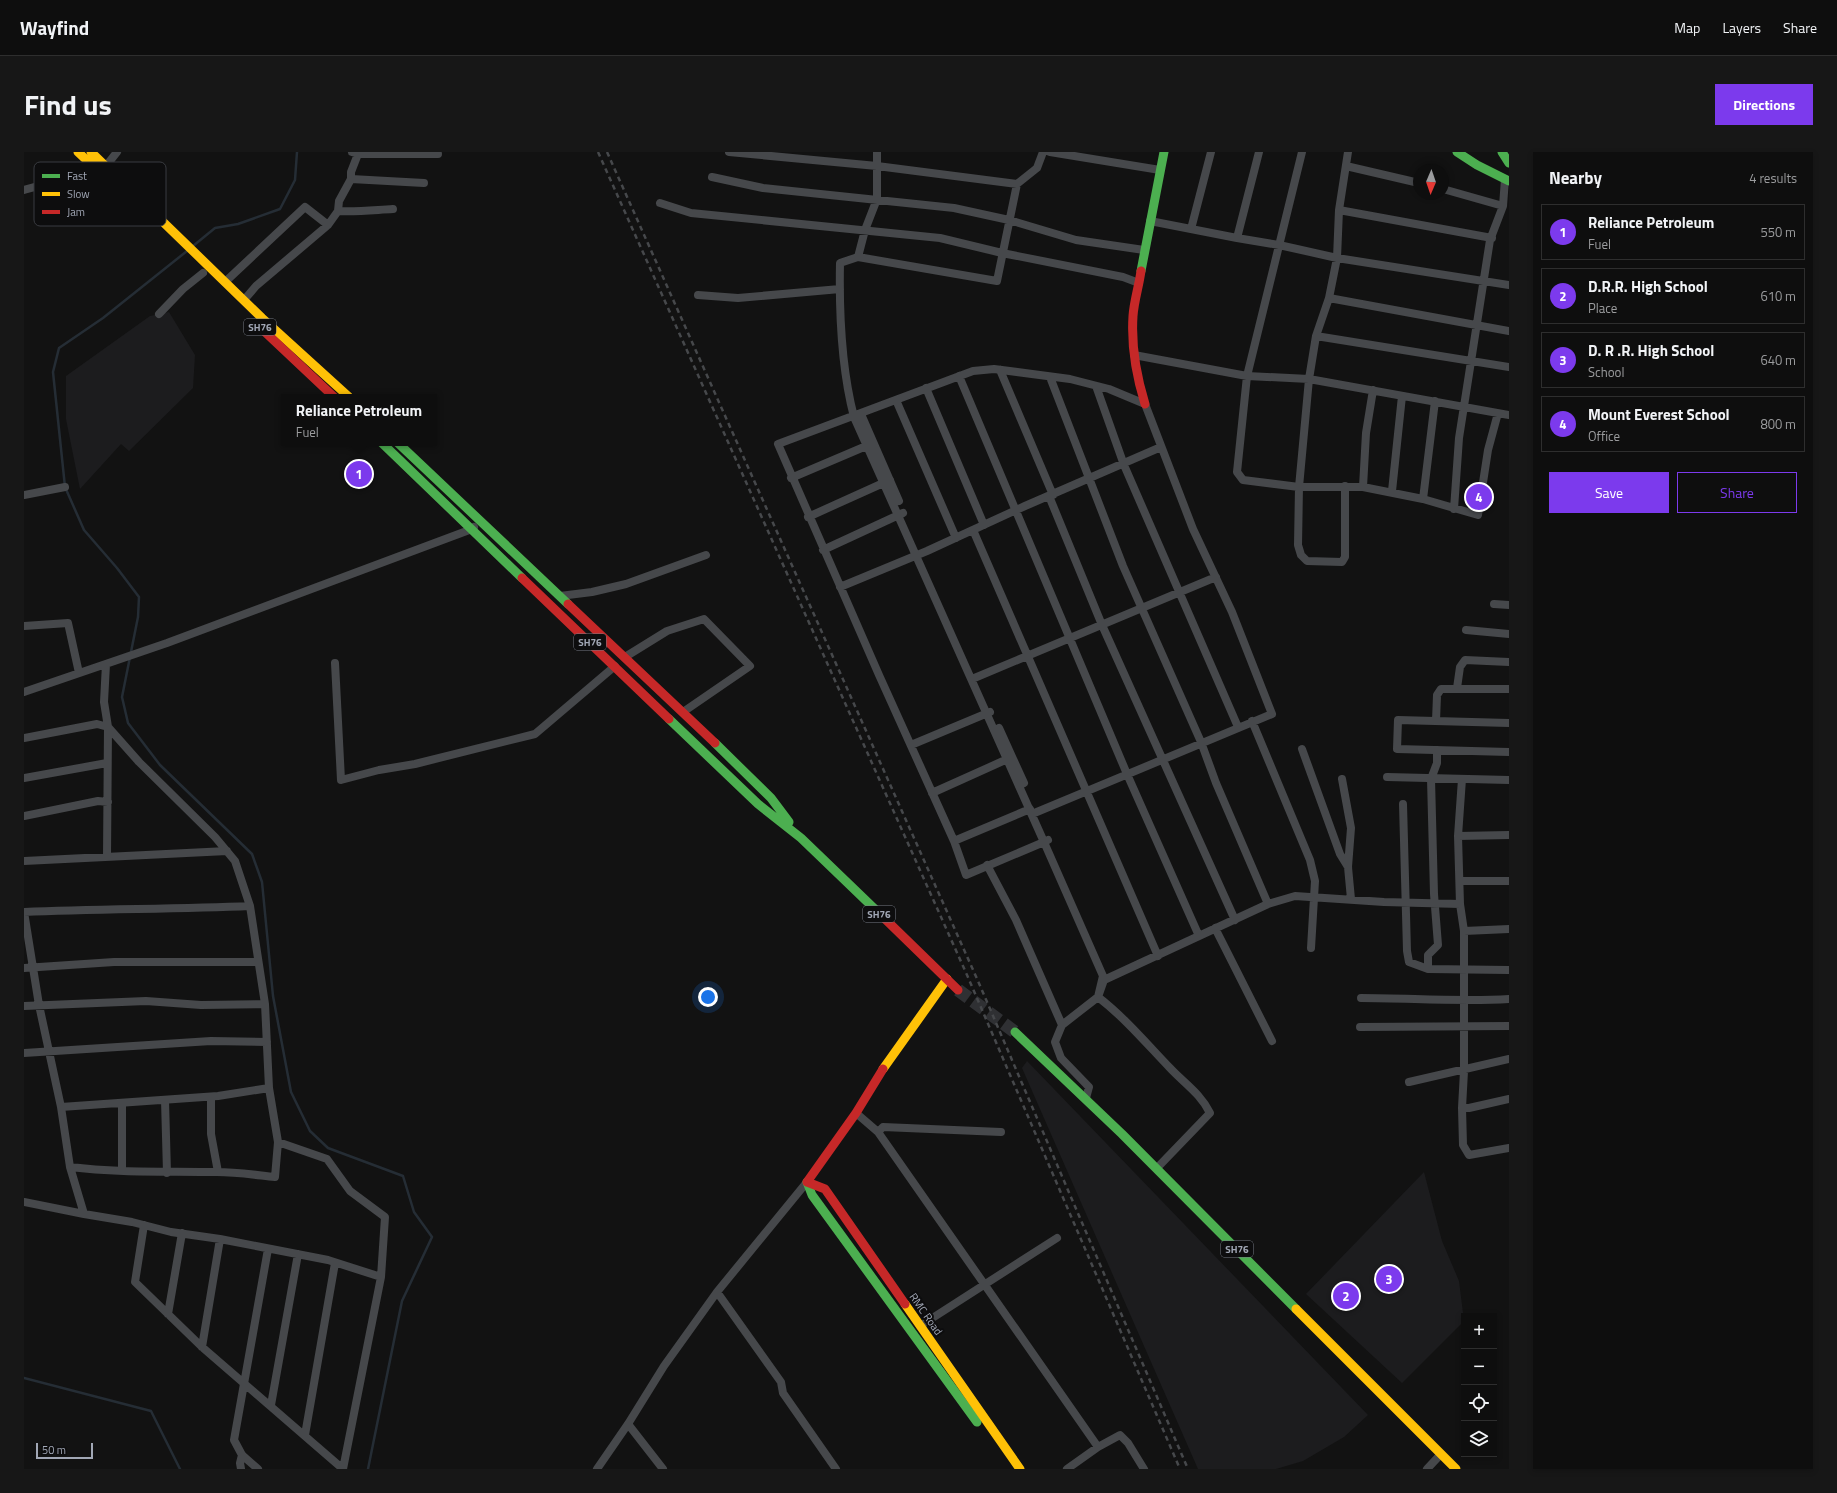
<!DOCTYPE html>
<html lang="en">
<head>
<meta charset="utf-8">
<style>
	body { margin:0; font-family:"Titillium Web",sans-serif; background:#171717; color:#f1f3f6 }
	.controls { position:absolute; right:12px; bottom:12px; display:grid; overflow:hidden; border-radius:0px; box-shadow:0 2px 6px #0003 }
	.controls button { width:36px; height:36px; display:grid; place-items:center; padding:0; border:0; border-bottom:1px solid #2e2e2e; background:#0e0e0e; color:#f1f3f6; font:20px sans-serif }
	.compass { position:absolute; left:1389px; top:12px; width:36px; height:36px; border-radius:50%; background:#0e0e0e; box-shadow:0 2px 6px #0003; rotate:182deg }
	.scale { position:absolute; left:12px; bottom:10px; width:57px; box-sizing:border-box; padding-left:4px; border:2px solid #a1a7b5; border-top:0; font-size:11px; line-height:14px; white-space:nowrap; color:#a1a7b5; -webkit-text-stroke:3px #0d0d0e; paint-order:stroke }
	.you { position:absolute; left:684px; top:845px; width:14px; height:14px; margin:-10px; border:3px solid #fff; border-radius:50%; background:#1a73e8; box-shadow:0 0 0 6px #1a73e833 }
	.badge { display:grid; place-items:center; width:26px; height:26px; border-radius:50%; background:#7c3aed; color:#fff; font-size:13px; font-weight:700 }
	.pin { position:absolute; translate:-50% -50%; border:2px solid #fff; box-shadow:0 1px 4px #0006 }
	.popup { position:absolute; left:257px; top:242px; width:156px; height:52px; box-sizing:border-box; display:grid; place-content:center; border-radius:0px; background:#0e0e0e; filter:drop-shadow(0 1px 3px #0005); font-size:13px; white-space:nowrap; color:#9b9c9e }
	.popup b { font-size:15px; color:#f1f3f6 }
	.popup::after { content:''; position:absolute; left:50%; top:100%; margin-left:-8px; border:8px solid transparent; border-top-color:#0e0e0e }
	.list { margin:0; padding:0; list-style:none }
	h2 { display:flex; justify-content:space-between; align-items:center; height:52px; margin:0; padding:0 16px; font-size:17px }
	h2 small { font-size:13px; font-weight:400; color:#9b9c9e }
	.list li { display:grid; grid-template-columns:26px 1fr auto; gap:12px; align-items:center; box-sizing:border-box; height:56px; margin:0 8px 8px; padding:0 8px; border:1px solid #2e2e2e; border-radius:0px }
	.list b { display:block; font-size:15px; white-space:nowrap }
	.list p { margin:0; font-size:13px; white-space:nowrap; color:#9b9c9e }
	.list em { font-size:13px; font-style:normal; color:#9b9c9e }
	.actions { display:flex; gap:8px; padding:12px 16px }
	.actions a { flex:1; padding:9px 0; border:1px solid #7c3aed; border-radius:0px; text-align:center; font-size:14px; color:#7c3aed }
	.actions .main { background:#7c3aed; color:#fff }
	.icon { flex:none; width:22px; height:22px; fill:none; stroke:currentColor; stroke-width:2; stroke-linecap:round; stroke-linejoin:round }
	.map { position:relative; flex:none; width:1485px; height:1317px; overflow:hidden; border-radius:0px }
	header { display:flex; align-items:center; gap:24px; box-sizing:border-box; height:56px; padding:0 20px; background:#0e0e0e; border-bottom:1px solid #2e2e2e }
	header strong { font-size:19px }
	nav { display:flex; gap:22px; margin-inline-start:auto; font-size:14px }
	.intro { display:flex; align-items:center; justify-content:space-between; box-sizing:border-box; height:96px; padding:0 24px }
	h1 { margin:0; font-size:28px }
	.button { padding:10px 18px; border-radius:0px; background:#7c3aed; color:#fff; font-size:14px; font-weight:700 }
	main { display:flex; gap:24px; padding:0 24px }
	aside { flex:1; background:#0e0e0e; border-radius:0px; box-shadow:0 2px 6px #0003 }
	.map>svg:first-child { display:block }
</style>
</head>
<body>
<header>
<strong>Wayfind</strong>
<nav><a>Map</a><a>Layers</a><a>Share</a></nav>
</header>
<div class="intro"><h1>Find us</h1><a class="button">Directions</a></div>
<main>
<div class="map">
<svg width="1485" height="1317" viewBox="0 0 1485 1317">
	<rect width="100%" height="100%" fill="#121212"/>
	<path fill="#1c1c1e" d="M145,160l26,43 -2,33 -64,63 -8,-7 -41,45 -14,-70v-43l84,-60z
		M1003,909l341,354 -24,22 -41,24 -27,8h-78l-176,-401z
		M1400,1020l18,69 17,40 5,40 -62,62 -96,-89z"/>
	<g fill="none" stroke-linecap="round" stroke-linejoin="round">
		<path stroke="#252d35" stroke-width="2.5" d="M169,94l22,-18 23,-4 42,-15 15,-29 2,-28
			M163,99l-84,67 -44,30 -6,24 12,115 19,43 33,38 22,29 -1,20 -16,80 6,26 32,42 92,89 10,28 11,114 18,96 19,39 18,17 75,28 11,36 18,25 -30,64 -34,168
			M0,1226l127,33 29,58"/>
		<path stroke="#2f3033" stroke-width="13" stroke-dasharray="13 6" stroke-linecap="butt" d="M934,838l57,42"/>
		<path stroke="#46484b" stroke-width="8" d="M328,0l6,2h80
			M705,0l148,14v33l-12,31 -7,27 -18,6c-1,51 1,104 14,154l190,425 4,-2
			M853,0v14l140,18 20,-16 6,-16
			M1026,0l110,18
			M1278,0l-55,224 -10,96 6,8 56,7h64l60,12 12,-98
			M1324,0l-9,58 -2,48 -8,40 -13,38 -7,43 200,36
			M1322,14l73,17
			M688,25l51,11 191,20 55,12 67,20 68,10
			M327,27l73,4
			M1419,37l60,17
			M0,38l73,-20 9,-4 11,-14
			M636,51l31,10 249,25 62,15 121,24 16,6
			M1315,58l153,28
			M314,59c19,1 36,-1 55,-2
			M1126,69l87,17 42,7 58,13 172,27
			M1167,77l20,-77
			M1213,86l22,-86
			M834,105l139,24 20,-97
			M201,130l80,-75 23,18
			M674,143l40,3 102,-9
			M1305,146l180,33
			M220,148l12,-14 72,-61 10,-14 1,-10 12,-22v-7l7,-18
			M135,162l24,-25 20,-16
			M1292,184l193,31
			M1110,203l113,21 62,3 -10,108 -1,58 3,10 6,6 35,1 3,-5v-71
			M976,218l53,125
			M935,224l168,398 72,162
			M1026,225l73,189 78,176 15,41 52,121
			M1072,234l28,79 114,262
			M902,236l58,137
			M872,248l60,138
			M837,262l38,87
			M767,326l80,-34
			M1339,335l3,-54 7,-43
			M1368,339l10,-95
			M0,343l41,-8
			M1025,344l53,129 133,295
			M1399,347l55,16 10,-65 10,-37
			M1430,357l5,-71 31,-198 13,-34 2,-27
			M784,365l82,-37
			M949,378l185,426
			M799,398l80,-37
			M816,435l87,-36 98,-45 136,-59
			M536,444l32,-4 34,-8 80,-29
			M1470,452l15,1
			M0,474l44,-3 11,50
			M1442,478l43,4
			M601,505l42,-26 37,-12 46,47 -67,46
			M311,511l6,117 38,-10 36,-6 120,-30 80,-68
			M82,512l-2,38 4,25 31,35 76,75 20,24 15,45 15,98 4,84 9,54 -3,35c-19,-2 -39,-5 -58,-5 -49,-1 -98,1 -147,-5l-9,-60 157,-11 51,-8
			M948,527l244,-102
			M1433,536l3,-21 5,-7 44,2
			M0,540l143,-49 305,-114 2,-2
			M1228,569l58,139 5,21 -4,67
			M1412,569l1,-26 4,-6h68
			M1485,571l-111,-3 -1,29 112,3
			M975,576l25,55
			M0,586l73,-14 11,3 -1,130
			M887,593l79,-33
			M1278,597l38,105 8,13
			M1363,625l122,3
			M0,626l83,-15
			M1318,627l9,49 -3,39 3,32
			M908,641l80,-36
			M1379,652l4,147 2,11 19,7 81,1
			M1008,662l240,-100 -40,-102 -39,-83 -48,-125 -36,-15 -39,-10 -76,-10 -21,2 -195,73 101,231 75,166 12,34 78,-33 59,134 -5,21 -36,28 -7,17 6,16 28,29 -3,11
			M0,664l74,-15 10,1
			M1434,684l4,-57
			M930,689l76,-32
			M0,709l203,-10
			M963,713l29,55 46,105
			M1436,729h49
			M1436,752l-2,-68 51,-1
			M0,760c76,-3 151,-3 226,-6
			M0,760l15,93 22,102
			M1191,776l57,113
			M1440,779v140l-2,37 1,37 6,10 40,-7
			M0,816l90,-6h144
			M1404,817v-14l10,-10 -4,-51 -3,-115 6,-16v-13
			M1337,846c49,0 99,4 148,1
			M0,854l122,-5 55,4 64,-1
			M1336,875l149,-1
			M0,901l187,-12 56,1
			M1385,930l100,-23
			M187,945v37l7,38
			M141,948l2,73
			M1438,956h7l40,-9
			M832,961l22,19 220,315
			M854,980l5,-5 118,5
			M1133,1016l53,-55c-9,-19 -26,-30 -40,-45 -24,-25 -45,-50 -72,-71l6,-17 164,-76 27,-8 89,6 76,2 4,27 45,-2
			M98,1019v-68
			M0,1050l60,12 -14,-47
			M60,1062l48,8 39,10 49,7 108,21 53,17 4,-60 -35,-26 -23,-32 -49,-17
			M120,1073l-9,57 67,65 141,122
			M693,1140l64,90 2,11 53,76
			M144,1162l14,-81
			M896,1174l137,-88
			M178,1195l18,-108
			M247,1253l27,-151
			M604,1272l35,45
			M281,1283l30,-172
			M217,1317l-1,-6 2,-8
			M234,1317l-16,-14 -8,-15 34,-191
			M319,1317l38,-192
			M573,1317l31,-45 36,-58 53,-74 90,-110
			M1043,1317l31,-22 22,-12 8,8 16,26
			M1403,1317l14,-15"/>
		<path stroke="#4caf50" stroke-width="9" d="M1433,0l20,13 32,16
			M1478,0l7,11
			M1117,119l23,-119
			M358,291l140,135
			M374,291l170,161
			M645,567l89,85 43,34 81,78
			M691,591l56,55 18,24
			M991,880l107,102 174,175
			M783,1030l5,13 165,227"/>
		<path stroke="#ffc107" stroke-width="9" d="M54,0l18,17
			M67,0l171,166 87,79
			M859,917l64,-90
			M881,1152l115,165
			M1272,1157l160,160"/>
		<path stroke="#c62828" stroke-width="9" d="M1117,119c-2,15 -7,30 -8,45 -2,31 3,59 12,88
			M241,180l69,65
			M498,426l147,141
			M544,452l147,139
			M858,764l76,74
			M783,1030l18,7 80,115
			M783,1030l49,-69 27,-44"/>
		<path stroke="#46484b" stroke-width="2.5" stroke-dasharray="5 4" stroke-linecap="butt" d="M574,0l369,823 213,494
			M583,0l371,829 210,488"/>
	</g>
	<g text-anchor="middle" stroke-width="4" stroke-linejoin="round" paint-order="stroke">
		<g fill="#0d0d0e" stroke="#757983" stroke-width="1">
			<rect x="220" y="167" width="32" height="16" rx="3"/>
			<rect x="550" y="482" width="32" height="16" rx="3"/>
			<rect x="839" y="754" width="32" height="16" rx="3"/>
			<rect x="1197" y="1089" width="32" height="16" rx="3"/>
		</g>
		<g font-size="10" font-weight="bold" fill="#a1a7b5">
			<text x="236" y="179">SH76</text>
			<text x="566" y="494">SH76</text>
			<text x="855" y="766">SH76</text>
			<text x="1213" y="1101">SH76</text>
		</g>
		<g font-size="11" fill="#a1a7b5" stroke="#0d0d0e">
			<text transform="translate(902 1162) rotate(55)" y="4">RMC Road</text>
		</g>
	</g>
	<rect x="10" y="10" width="132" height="64" rx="6" fill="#0d0d0e" stroke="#393b40" stroke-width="1"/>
	<rect x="18" y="22" width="18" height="4" fill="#4caf50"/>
	<rect x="18" y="40" width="18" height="4" fill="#ffc107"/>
	<rect x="18" y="58" width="18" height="4" fill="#c62828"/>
	<g font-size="11" fill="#a1a7b5">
		<text x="43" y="28">Fast</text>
		<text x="43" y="46">Slow</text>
		<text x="43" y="64">Jam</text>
	</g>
</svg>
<div class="controls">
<button>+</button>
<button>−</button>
<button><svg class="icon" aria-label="locate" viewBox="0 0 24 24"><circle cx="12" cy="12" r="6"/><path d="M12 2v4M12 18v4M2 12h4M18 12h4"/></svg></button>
<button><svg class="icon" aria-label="layers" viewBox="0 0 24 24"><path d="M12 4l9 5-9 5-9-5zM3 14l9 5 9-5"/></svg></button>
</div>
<svg class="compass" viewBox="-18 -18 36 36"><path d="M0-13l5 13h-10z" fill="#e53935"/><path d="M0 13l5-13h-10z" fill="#9b9c9e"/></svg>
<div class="scale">50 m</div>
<div class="you"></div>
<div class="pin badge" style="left:335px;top:322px">1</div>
<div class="popup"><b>Reliance Petroleum</b>Fuel</div>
<div class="pin badge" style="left:1322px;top:1144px">2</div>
<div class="pin badge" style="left:1365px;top:1127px">3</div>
<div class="pin badge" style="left:1455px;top:345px">4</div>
</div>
<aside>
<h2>Nearby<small>4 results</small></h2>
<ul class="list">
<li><span class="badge">1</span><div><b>Reliance Petroleum</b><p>Fuel</p></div><em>550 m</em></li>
<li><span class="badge">2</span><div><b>D.R.R. High School</b><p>Place</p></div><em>610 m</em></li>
<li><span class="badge">3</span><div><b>D. R .R. High School</b><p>School</p></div><em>640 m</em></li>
<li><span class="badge">4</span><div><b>Mount Everest School</b><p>Office</p></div><em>800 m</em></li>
</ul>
<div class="actions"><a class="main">Save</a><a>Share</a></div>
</aside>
</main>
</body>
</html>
